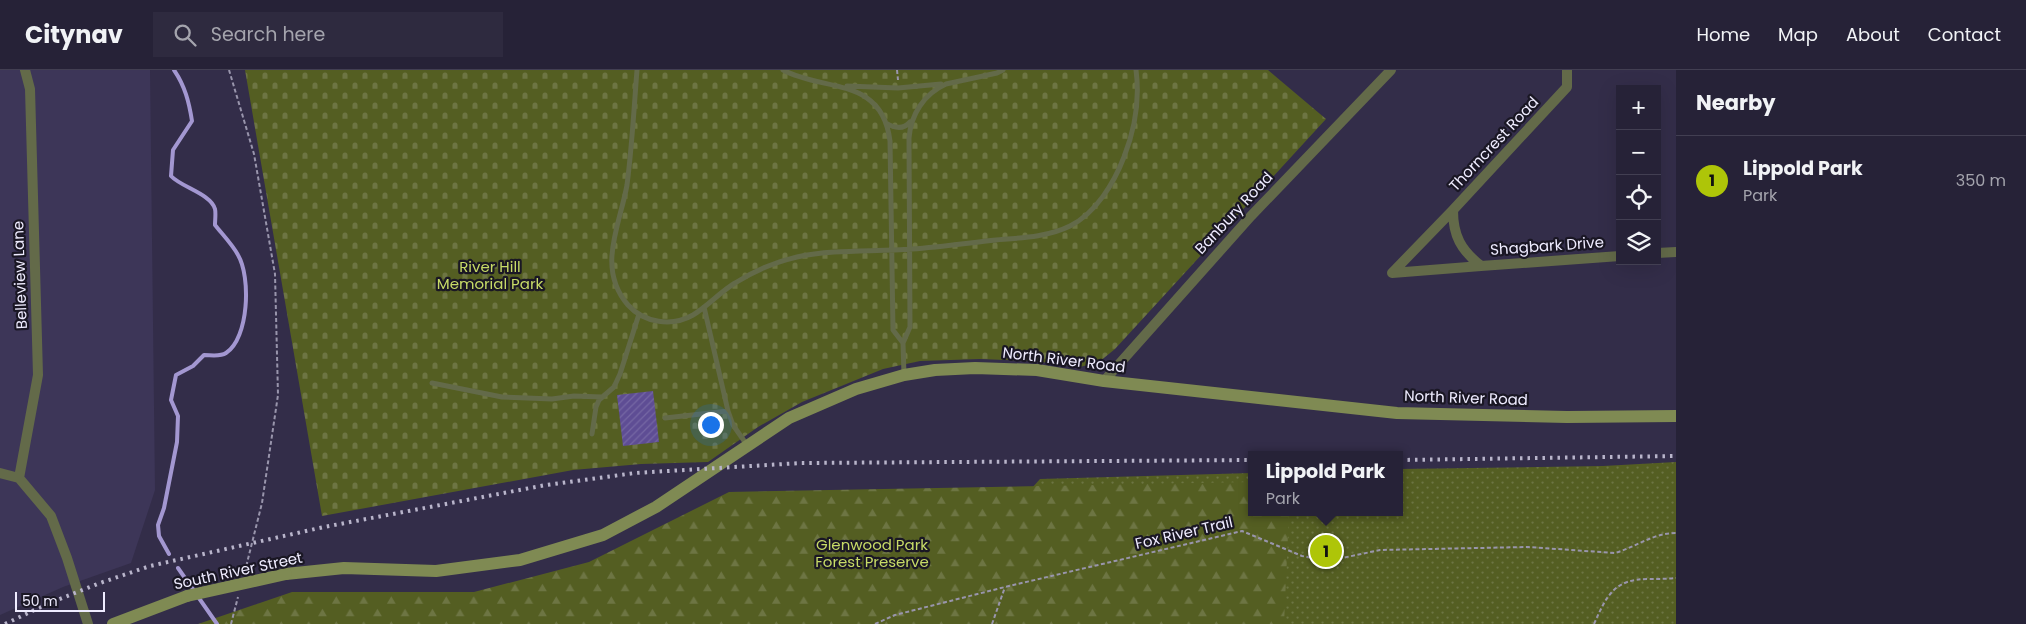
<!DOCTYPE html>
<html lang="en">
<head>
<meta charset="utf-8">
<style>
	body { margin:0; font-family:Poppins,sans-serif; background:#2e2a3f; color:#f1f3f6 }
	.controls { position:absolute; right:15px; top:15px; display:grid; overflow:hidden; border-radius:0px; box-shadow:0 5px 20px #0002 }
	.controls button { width:45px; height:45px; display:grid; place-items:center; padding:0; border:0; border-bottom:1px solid #423f52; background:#262237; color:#f1f3f6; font:25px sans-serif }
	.scale { position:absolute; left:15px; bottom:12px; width:90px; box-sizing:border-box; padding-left:5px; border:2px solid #efecff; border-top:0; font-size:14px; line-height:18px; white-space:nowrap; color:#efecff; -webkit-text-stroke:4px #1a1724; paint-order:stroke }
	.you { position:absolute; left:710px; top:354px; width:18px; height:18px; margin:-12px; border:4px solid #fff; border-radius:50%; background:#1a73e8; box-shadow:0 0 0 8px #1a73e833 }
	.badge { display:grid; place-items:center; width:32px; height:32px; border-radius:50%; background:#aec508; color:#111; font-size:16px; font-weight:700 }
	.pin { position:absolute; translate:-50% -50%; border:2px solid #fff; box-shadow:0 1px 5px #0006 }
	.popup { position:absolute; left:1248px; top:381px; width:155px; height:65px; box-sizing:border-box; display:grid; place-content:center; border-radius:0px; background:#262237; filter:drop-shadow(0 1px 4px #0005); font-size:16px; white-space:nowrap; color:#a4a4ad }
	.popup b { font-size:19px; color:#f1f3f6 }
	.popup::after { content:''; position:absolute; left:50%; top:100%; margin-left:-10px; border:10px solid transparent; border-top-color:#262237 }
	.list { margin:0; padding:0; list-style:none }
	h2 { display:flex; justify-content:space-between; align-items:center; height:65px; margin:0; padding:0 20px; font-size:21px }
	h2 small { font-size:16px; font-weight:400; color:#a4a4ad }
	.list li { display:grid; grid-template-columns:32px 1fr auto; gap:15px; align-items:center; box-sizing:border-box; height:90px; padding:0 20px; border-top:1px solid #423f52 }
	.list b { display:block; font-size:19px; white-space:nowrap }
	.list p { margin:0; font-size:16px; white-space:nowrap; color:#a4a4ad }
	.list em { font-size:16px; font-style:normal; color:#a4a4ad }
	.icon { flex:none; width:28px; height:28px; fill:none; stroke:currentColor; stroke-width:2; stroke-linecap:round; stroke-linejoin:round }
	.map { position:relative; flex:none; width:1676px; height:554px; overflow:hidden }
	header { display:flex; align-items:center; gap:30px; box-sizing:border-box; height:70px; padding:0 25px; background:#262237; border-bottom:1px solid #423f52 }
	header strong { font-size:24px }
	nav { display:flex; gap:28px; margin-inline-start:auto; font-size:18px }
	.search { width:350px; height:45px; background:#2e2a3f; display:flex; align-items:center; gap:12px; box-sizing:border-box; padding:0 18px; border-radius:0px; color:#a4a4ad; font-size:19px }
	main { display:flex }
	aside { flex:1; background:#262237 }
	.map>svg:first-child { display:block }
</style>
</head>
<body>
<header>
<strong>Citynav</strong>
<div class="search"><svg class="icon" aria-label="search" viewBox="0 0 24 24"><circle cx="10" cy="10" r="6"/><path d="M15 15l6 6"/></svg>Search here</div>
<nav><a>Home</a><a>Map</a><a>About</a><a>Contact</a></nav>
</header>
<main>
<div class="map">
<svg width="1676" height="554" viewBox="0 0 1676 554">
	<defs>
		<pattern id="grass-dots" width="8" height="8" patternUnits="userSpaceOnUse" patternTransform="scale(1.25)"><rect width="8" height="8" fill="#545e22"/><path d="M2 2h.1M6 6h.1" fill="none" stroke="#6d7543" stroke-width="1.8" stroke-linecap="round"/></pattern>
		<pattern id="forest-firs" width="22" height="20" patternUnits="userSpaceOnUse" patternTransform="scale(1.25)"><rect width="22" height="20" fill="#545e22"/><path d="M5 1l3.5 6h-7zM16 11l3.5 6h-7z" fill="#6d7543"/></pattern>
		<pattern id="cemetery-stones" width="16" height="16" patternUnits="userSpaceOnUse" patternTransform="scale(1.25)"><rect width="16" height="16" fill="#545e22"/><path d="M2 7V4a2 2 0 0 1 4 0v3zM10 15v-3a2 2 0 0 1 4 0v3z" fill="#6d7543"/></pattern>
		<pattern id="building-hatch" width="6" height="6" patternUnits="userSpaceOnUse" patternTransform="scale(1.25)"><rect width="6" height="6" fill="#5e4d94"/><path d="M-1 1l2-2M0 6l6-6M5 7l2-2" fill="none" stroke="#7567a4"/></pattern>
	</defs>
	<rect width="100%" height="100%" fill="#332d49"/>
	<path fill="#3d3658" d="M0,0h150l5,420 -24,73 -68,24 -63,28z"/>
	<path fill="url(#grass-dots)" d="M1676,392v162h-766l130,-145 212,-6v39h148v-43l203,-3z"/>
	<path fill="url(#forest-firs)" d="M1252,412v30h37l-5,112h-1086l94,-32h182l115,-30 140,-70z"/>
	<path fill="url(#cemetery-stones)" d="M245,0h1023l58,49 -211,230 -16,13 -19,5 -46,-6 -54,-2 -60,2 -37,8 -81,33 -44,25 -50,35 -67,2 -68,6 -251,46z"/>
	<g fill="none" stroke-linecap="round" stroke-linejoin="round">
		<path stroke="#a397d1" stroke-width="4" d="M169,484l-10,-18 -1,-11 6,-17 13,-66 1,-26 -7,-16 5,-25 17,-9 11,-11c7,0 16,2 22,-2 23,-15 25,-76 12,-98 -6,-11 -16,-21 -23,-30 0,-5 1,-12 0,-16 -4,-15 -34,-22 -44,-33l2,-26 19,-29c-3,-19 -7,-35 -18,-51
			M178,498l39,56"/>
	</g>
	<path fill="url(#building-hatch)" d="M653,321l6,51 -36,4 -6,-51z"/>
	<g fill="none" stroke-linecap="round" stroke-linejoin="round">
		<path stroke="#9995ac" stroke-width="2" stroke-dasharray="4 2.5" stroke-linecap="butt" d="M229,0l25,84 21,120 3,121 -16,108 -17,68
			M897,0l1,10
			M231,554l7,-27
			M875,554l20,-9 110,-28 237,-56 60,25 26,5 52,-11 148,-3 87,6c21,-6 38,-20 61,-20
			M992,554l13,-37
			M1594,554c13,-29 20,-45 55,-45 9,0 18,0 27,-1"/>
		<path stroke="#636a49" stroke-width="5" d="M637,0c-3,38 -5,77 -10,115 -7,40 -31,83 1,120 16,18 44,22 65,10 15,-9 27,-23 42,-32 19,-12 40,-21 62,-26 38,-8 76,-5 115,-8 28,-2 56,-6 84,-9 24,-2 52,-3 74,-14 26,-13 44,-43 54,-69 11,-28 16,-57 12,-87
			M783,0c41,22 99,6 107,71l3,189 10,13
			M847,16l51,2 43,-4
			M886,53c8,5 17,7 24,-1
			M704,237l24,104 5,14 14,20
			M904,305l-1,-32 7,-16 -1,-189c2,-24 15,-44 37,-54l51,-11 6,-3
			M432,313l70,14 50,2 22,-3 28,1
			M665,348l63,-7
			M592,364l4,-27 3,-7 15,-13 6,-13 19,-60"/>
		<path stroke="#636a49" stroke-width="10" d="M1567,0v17l-114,123c0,26 8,40 28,56l139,-10
			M1453,140l-61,63 89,-7
			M1657,183l19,-1
			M1104,311l147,-165 140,-146
			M0,403l19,5
			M19,408l19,-103 -8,-286 -5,-19
			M19,408l32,38 16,42 21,66"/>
		<path stroke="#7f8a53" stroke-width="12" d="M286,504l58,-6 92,3 84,-11 83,-25 53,-28 133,-89 67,-29 48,-14 31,-5 40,-2 62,2 67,11 293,32 170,4 109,-1
			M113,554l74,-28"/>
		<path stroke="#b9b5cb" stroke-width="4" stroke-dasharray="2.5 5" stroke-linecap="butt" d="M1400,390l276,-4
			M5,554l42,-20 53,-21 50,-17 174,-39 222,-42 89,-12 166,-10 451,-3"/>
		<path stroke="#7f8a53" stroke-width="12" d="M187,526l99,-22"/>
	</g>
	<g text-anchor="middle" stroke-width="4.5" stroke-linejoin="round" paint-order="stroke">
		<g font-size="15" fill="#efecff" stroke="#1a1724">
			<text transform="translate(1494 74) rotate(-47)" y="5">Thorncrest Road</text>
			<text transform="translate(1234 143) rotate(-47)" y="5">Banbury Road</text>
			<text transform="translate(1547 176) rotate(-4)" y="5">Shagbark Drive</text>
			<text transform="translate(20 205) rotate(-92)" y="5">Belleview Lane</text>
			<text transform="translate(1064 290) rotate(7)" y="5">North River Road</text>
			<text transform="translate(1466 328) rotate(2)" y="5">North River Road</text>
			<text transform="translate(1184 463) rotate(-13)" y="5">Fox River Trail</text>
			<text transform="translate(238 501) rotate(-12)" y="5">South River Street</text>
		</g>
		<g font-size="15" fill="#c7db67" stroke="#1a1724">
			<text x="490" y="202">River Hill<tspan x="490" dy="17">Memorial Park</tspan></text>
			<text x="872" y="480">Glenwood Park<tspan x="872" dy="17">Forest Preserve</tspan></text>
		</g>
	</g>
</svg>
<div class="controls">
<button>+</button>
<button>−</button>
<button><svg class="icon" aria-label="locate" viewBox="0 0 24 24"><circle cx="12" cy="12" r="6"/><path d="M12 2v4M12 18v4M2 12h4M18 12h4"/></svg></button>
<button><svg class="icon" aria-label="layers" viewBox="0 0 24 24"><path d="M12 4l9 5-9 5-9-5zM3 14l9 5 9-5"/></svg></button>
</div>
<div class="scale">50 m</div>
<div class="you"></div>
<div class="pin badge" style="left:1326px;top:481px">1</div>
<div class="popup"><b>Lippold Park</b>Park</div>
</div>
<aside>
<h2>Nearby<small></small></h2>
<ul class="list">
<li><span class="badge">1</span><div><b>Lippold Park</b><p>Park</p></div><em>350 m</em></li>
</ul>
</aside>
</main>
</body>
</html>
